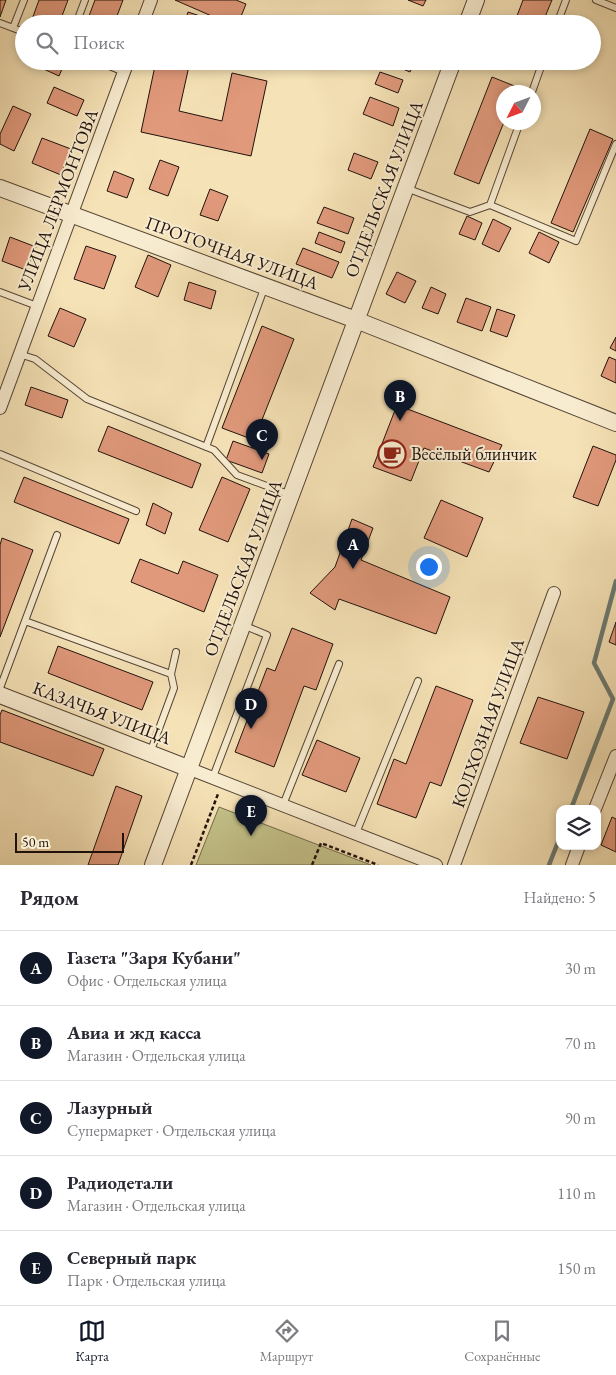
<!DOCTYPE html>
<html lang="ru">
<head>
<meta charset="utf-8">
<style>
	body { margin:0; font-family:"EB Garamond",serif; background:#f2f2f3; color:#2b2b33 }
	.controls { position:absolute; right:15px; bottom:15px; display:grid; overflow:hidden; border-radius:10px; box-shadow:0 2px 8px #0003 }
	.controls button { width:45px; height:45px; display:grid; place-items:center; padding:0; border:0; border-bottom:1px solid #e1e1e2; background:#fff; color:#2b2b33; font:25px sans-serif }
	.compass { position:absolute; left:496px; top:85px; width:45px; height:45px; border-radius:50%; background:#fff; box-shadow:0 2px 8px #0003; rotate:228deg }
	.scale { position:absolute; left:15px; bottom:12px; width:109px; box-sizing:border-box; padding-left:5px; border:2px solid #21120c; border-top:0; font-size:14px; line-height:18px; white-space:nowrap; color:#21120c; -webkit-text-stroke:4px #f8ecd0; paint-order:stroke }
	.you { position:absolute; left:428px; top:566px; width:18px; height:18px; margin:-12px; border:4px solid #fff; border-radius:50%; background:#1a73e8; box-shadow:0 0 0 8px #1a73e833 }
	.badge { display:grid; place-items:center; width:32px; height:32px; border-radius:50%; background:#111827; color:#fff; font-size:16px; font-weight:700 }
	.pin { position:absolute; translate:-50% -41px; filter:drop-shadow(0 1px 2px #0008) }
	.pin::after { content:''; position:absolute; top:26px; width:18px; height:15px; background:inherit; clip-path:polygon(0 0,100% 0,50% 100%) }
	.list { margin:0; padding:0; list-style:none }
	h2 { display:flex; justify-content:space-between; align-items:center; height:65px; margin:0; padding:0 20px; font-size:21px }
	h2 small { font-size:16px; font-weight:400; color:#7c7c81 }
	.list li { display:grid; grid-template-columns:32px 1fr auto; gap:15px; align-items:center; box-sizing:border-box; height:75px; padding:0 20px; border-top:1px solid #e1e1e2 }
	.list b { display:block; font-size:19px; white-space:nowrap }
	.list p { margin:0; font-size:16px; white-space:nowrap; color:#7c7c81 }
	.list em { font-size:16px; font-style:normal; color:#7c7c81 }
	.icon { flex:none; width:28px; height:28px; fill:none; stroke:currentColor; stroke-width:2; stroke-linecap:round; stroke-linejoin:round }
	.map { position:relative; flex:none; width:616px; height:865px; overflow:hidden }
	.search { position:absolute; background:#fff; box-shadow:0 2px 8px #0003; left:15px; right:15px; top:15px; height:55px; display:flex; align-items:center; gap:12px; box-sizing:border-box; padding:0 18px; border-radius:28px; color:#7c7c81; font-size:19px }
	.sheet { height:440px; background:#fff }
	nav { display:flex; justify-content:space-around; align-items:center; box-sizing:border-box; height:70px; border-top:1px solid #e1e1e2; background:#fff; font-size:14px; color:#7c7c81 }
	nav a { display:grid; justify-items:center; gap:2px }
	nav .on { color:#111827 }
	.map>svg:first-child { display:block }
</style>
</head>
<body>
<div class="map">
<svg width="616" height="865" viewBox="0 0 616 865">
	<rect width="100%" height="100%" fill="#f5e2b6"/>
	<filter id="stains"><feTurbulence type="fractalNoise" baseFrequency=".004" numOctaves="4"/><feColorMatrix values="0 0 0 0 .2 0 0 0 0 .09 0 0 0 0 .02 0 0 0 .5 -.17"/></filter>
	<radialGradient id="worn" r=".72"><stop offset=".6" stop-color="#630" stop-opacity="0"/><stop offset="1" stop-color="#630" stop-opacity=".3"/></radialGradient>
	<path fill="#c3c189" stroke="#726a4a" d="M219,807l152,58h-175z"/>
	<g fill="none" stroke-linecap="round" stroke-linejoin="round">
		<path stroke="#6b7971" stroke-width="4.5" d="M571,809l42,-110 -19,-36 22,-82
			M549,865l11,-28"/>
	</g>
	<path fill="#e0997b" stroke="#21120c" d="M0,0h6l-6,17z
		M39,0h29l-9,24h-24l-4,-2z
		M95,0h28l-9,24h-28z
		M175,0h61l10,4 -8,20h-8z
		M408,0h18l-3,6z
		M523,0h29l-10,24h-28z
		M188,12l36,12h-40z
		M26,61h37l2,1 -6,14z
		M156,61h12l21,5 -10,45 43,10 10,-48 35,8 -16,75 -110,-24z
		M392,61h19l3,1 -4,10 -19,-8z
		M380,72l23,8 -5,13 -23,-9z
		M492,77l25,10 -2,5h-11v30l-25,62 -25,-10z
		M54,87l30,13 -7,16 -30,-13z
		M370,97l29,11 -6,18 -30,-12z
		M13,106l18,8 -17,37 -14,-7v-10z
		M590,129l23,10 -40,93 -22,-9z
		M42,138l29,11 -10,26 -29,-12z
		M354,153l24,9 -7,17 -23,-9z
		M160,160l19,7 -11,29 -19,-7z
		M114,171l20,8 -7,19 -20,-7z
		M210,189l18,7 -10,25 -18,-6z
		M324,207l30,11 -6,16 -31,-11z
		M467,216l15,7 -7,17 -16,-6z
		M493,219l18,9 -12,24 -17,-8z
		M319,232l26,10 -4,11 -26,-10z
		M539,232l20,10 -10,21 -20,-10z
		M10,237l26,10 -10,23 -24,-9z
		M86,246l30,10 -12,33 -30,-10z
		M303,248l36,14 -7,16 -36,-14z
		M148,255l23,10 -13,32 -23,-10z
		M397,272l19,9 -11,22 -19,-9z
		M189,282l27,9 -5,18 -27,-9z
		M431,287l15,7 -8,20 -16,-6z
		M466,298l25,9 -9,24 -25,-9z
		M60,308l26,11 -12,28 -26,-11z
		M497,309l18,6 -8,22 -17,-6z
		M262,326l32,13 -40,101 -32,-12z
		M616,337v14l-6,-3z
		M609,357l7,3v23l-15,-7z
		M31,387l37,13 -6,18 -37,-13z
		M397,405l105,40 -13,27 -65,-24 -13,33 -38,-14z
		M108,426l93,38 -9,24 -94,-37z
		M233,441l36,13 -7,19 -36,-13z
		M593,446l23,9v5l-18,46 -25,-9z
		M24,477l105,42 -10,25 -105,-42z
		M222,477l28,12 -22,53 -29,-12z
		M441,500l42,18 -16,39 -43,-19z
		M153,503l19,10 -7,21 -19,-9z
		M352,519l21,9 -12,32 89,37 -14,37 -97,-35 -4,11 -25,-17 25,-26z
		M2,538l31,12 -33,87v-92z
		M140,559l38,15 5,-13 35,14 -14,37 -73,-30z
		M616,622v23l-7,-3z
		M292,628l41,16 -17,46 -12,-4 -30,81 -39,-15 32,-84 8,3z
		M58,646l95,36 -11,28 -94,-37z
		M436,686l37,14 -32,86 -11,-4 -14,36 -39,-14 17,-45 12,5z
		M538,697l46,15 -17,47 -47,-16z
		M2,710l102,39 -11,27 -93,-34v-27z
		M317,740l43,18 -14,34 -44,-17z
		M116,786l26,10 -24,69h-30z
		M612,817l4,2v33l-15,-7z"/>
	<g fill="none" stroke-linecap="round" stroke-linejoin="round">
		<g stroke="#564636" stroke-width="8">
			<path id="service" d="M24,0l-11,28 11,4
				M596,0l20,8
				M0,23l13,5
				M76,24l9,-24
				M557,24l9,-24
				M97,61l27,11
				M532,92l11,-31
				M406,188l64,24 20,-7 86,36 40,-97
				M490,205l30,-83
				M0,292l37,14
				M19,354l16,5 52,40 127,51 23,25 54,20
				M206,447l59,-161
				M0,454l136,57
				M25,621l146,53
				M0,688l57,-153
				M150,753l24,-65 -3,-14 5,-22
				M213,777l54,-142 -24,-10
				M283,805l56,-141
				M356,833l62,-152"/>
		</g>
		<g stroke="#564636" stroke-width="14">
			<path id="minor" d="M142,24l9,-24
				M0,408l128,-347
				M190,769l246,96
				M595,809l21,-53
				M454,865l100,-272
				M572,865l7,-19"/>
		</g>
		<g stroke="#564636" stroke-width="18">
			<path id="tertiary" d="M467,24l9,-24
				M0,188l356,132 260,103
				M0,695l190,74
				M153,865l300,-804"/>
		</g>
		<path stroke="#21120c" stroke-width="2.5" stroke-dasharray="4 2.5" stroke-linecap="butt" d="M191,865l27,-71
			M312,865l9,-22 57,22"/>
		<use href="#service" stroke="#f8ecd0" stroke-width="6"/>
		<use href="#minor" stroke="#f8ecd0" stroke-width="12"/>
		<use href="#tertiary" stroke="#f8ecd0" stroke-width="16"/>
	</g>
	<defs>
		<g id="cafe-ring" transform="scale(1.4375)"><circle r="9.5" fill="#f8ecd0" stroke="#8f2418" stroke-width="1.5"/><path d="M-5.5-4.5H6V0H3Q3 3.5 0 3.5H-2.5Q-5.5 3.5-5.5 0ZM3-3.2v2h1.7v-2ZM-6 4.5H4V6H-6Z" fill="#8f2418"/></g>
	</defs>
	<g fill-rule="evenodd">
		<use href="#cafe-ring" x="392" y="454"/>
	</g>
	<g text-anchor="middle" stroke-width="4" stroke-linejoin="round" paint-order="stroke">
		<g font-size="18" fill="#21120c" stroke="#f8ecd0">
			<text transform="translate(384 189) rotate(-69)" y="6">ОТДЕЛЬСКАЯ УЛИЦА</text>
			<text transform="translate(58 200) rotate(-69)" y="6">УЛИЦА ЛЕРМОНТОВА</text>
			<text transform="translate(232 253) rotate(20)" y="6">ПРОТОЧНАЯ УЛИЦА</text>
			<text transform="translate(243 568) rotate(-69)" y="6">ОТДЕЛЬСКАЯ УЛИЦА</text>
			<text transform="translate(102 713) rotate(21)" y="6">КАЗАЧЬЯ УЛИЦА</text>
			<text transform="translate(488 723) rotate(-70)" y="6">КОЛХОЗНАЯ УЛИЦА</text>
		</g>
		<g font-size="18" fill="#21120c" stroke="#f8ecd0" text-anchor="start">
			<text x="411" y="460">Весёлый блинчик</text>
		</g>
	</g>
	<rect width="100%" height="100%" filter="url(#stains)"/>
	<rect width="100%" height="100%" fill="url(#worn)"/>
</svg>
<div class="controls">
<button><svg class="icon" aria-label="layers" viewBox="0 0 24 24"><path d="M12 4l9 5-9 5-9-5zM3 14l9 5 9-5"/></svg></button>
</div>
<svg class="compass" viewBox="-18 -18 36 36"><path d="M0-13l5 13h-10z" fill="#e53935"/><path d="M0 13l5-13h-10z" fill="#7c7c81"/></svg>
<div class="scale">50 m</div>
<div class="you"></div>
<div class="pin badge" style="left:353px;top:569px">A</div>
<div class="pin badge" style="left:400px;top:421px">B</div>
<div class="pin badge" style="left:262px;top:460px">C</div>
<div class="pin badge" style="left:251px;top:729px">D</div>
<div class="pin badge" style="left:251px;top:836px">E</div>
<div class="search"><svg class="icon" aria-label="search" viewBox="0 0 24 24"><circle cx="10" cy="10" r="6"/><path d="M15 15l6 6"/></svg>Поиск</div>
</div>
<section class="sheet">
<h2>Рядом<small>Найдено: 5</small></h2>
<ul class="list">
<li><span class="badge">A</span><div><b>Газета &quot;Заря Кубани&quot;</b><p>Офис · Отдельская улица</p></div><em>30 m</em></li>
<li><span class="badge">B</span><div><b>Авиа и жд касса</b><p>Магазин · Отдельская улица</p></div><em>70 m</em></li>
<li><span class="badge">C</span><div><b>Лазурный</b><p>Супермаркет · Отдельская улица</p></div><em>90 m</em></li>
<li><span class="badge">D</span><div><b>Радиодетали</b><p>Магазин · Отдельская улица</p></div><em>110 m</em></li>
<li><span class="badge">E</span><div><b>Северный парк</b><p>Парк · Отдельская улица</p></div><em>150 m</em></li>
</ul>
</section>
<nav>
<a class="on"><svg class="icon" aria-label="map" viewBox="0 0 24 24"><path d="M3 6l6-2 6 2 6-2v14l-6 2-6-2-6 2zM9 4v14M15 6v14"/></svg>Карта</a>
<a><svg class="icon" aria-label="directions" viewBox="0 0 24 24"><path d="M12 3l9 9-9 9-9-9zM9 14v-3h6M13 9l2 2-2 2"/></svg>Маршрут</a>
<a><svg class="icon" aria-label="saved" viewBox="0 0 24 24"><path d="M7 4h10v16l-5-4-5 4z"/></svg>Сохранённые</a>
</nav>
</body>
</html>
